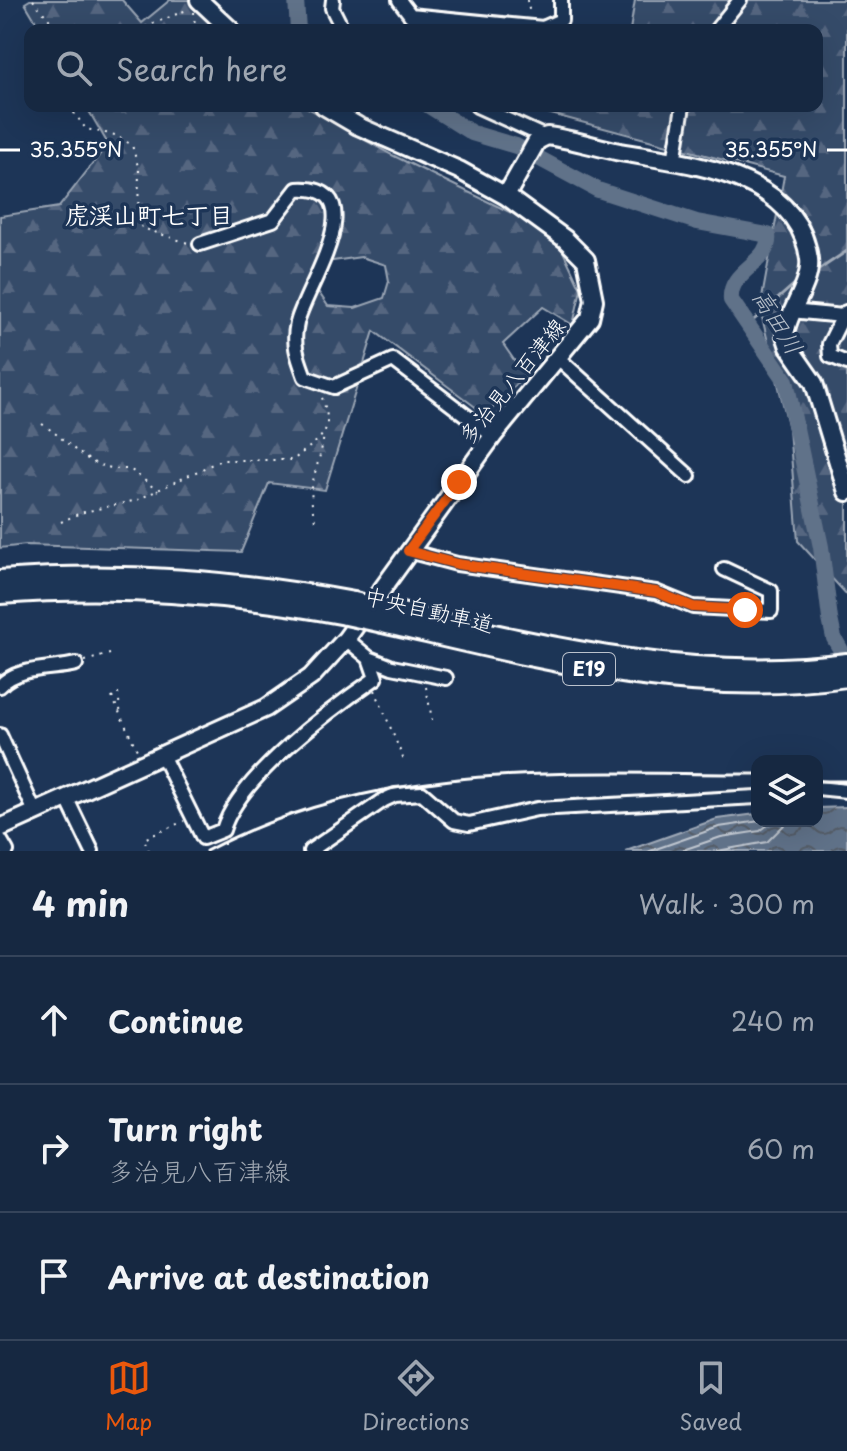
<!DOCTYPE html>
<html lang="en">
<head>
<meta charset="utf-8">
<style>
	body { margin:0; font-family:"Playpen Sans","Klee One",sans-serif; background:#1f3048; color:#f1f3f6 }
	.controls { position:absolute; right:24px; bottom:24px; display:grid; overflow:hidden; border-radius:16px; box-shadow:0 8px 32px #0002 }
	.controls button { width:72px; height:72px; display:grid; place-items:center; padding:0; border:0; border-bottom:2px solid #35445a; background:#162841; color:#f1f3f6; font:40px sans-serif }
	.stop { position:absolute; width:24px; height:24px; margin:-18px; border:6px solid #ea580c; border-radius:50%; background:#fff }
	.stop.end { background:#ea580c; border-color:#fff; box-shadow:0 2px 8px #0008 }
	.list { margin:0; padding:0; list-style:none }
	h2 { display:flex; justify-content:space-between; align-items:center; height:104px; margin:0; padding:0 32px; font-size:34px }
	h2 small { font-size:26px; font-weight:400; color:#9ea6b1 }
	.list li { display:grid; grid-template-columns:52px 1fr auto; gap:24px; align-items:center; box-sizing:border-box; height:128px; padding:0 32px; border-top:2px solid #35445a }
	.list b { display:block; font-size:30px; white-space:nowrap }
	.list p { margin:0; font-size:26px; white-space:nowrap; color:#9ea6b1 }
	.list em { font-size:26px; font-style:normal; color:#9ea6b1 }
	.icon { flex:none; width:44px; height:44px; fill:none; stroke:currentColor; stroke-width:2; stroke-linecap:round; stroke-linejoin:round }
	.map { position:relative; flex:none; width:847px; height:851px; overflow:hidden }
	.search { position:absolute; background:#162841; box-shadow:0 8px 32px #0002; left:24px; right:24px; top:24px; height:88px; display:flex; align-items:center; gap:20px; box-sizing:border-box; padding:0 28px; border-radius:16px; color:#9ea6b1; font-size:30px }
	.sheet { height:488px; background:#162841 }
	nav { display:flex; justify-content:space-around; align-items:center; box-sizing:border-box; height:112px; border-top:2px solid #35445a; background:#162841; font-size:22px; color:#9ea6b1 }
	nav a { display:grid; justify-items:center; gap:4px }
	nav .on { color:#ea580c }
	.map>svg:first-child { display:block }
</style>
</head>
<body>
<div class="map">
<svg width="847" height="851" viewBox="0 0 847 851">
	<defs>
		<pattern id="forest-firs" width="22" height="20" patternUnits="userSpaceOnUse" patternTransform="scale(2)"><rect width="22" height="20" fill="#364b69"/><path d="M5 1l3.5 6h-7zM16 11l3.5 6h-7z" fill="#546680"/></pattern>
		<pattern id="water-waves" width="16" height="10" patternUnits="userSpaceOnUse" patternTransform="scale(2)"><rect width="16" height="10" fill="#617289"/><path d="M0 5q4-4 8 0t8 0" fill="none" stroke="#555d67"/></pattern>
	</defs>
	<rect width="100%" height="100%" fill="#1d3557"/>
	<filter id="ink" filterUnits="userSpaceOnUse"><feTurbulence type="fractalNoise" baseFrequency=".0125" numOctaves="2"/><feDisplacementMap in="SourceGraphic" scale="16" xChannelSelector="R" yChannelSelector="G"/><feConvolveMatrix kernelMatrix="1 2 1 2 8 2 1 2 1" color-interpolation-filters="sRGB"/></filter>
	<g filter="url(#ink)">
		<path fill="url(#forest-firs)" stroke="#9aa5b4" stroke-width="2" fill-rule="evenodd" d="M30,0h92l20,23 28,-23h19l32,30h-180l-16,-27z
			M635,0h212v595l-49,-54 -9,-112 -29,-120 24,-133 -263,-70h296v-76h-187z
			M86,106h218l88,49 132,64 35,24 22,46 -8,36 -30,-18 -40,37 22,32 -39,39 -112,-84 -49,159 -56,-7 -28,69 -215,-7 -26,3v-332l59,-9 49,-63zM361,257l25,8 3,16 -5,17 -29,10 -27,-2 -15,-22 13,-22z"/>
		<path fill="url(#water-waves)" stroke="#a0aab8" stroke-width="2" d="M847,807v44h-221l91,-32 40,-5v7h60v-13z"/>
		<g fill="none" stroke-linecap="round" stroke-linejoin="round">
			<path stroke="#c0c7d0" stroke-width="2" d="M650,851l69,-24 41,-6
				M680,851l41,-14 39,-6 13,-10
				M717,851l50,-9 21,-21"/>
			<path stroke="#a0aab8" stroke-width="3" d="M814,273l33,-22
				M747,326l52,-46"/>
			<path stroke="#617289" stroke-width="16" d="M296,0l2,30
				M429,106l43,27 44,13 82,44 99,32 71,13c4,28 -40,34 -37,65l55,81 35,166 9,72 4,19 13,23"/>
			<g stroke="#fff" stroke-width="18">
				<path id="minor" d="M333,0l-1,8 11,22
					M399,0l23,30
					M410,15l133,13 18,-8v-20
					M716,30l24,-30
					M477,106l66,30
					M674,162l9,-56
					M200,244l73,-24 24,-31c81,-5 7,101 0,134 -5,21 1,35 8,54l29,10 59,-27 100,76
					M791,311l52,5 3,-4
					M843,316l-14,28 1,12 17,7
					M558,358l131,118
					M408,551l49,13 199,28 37,15 78,4v-20l-47,-22
					M369,658l23,9 54,11
					M0,686c17,-20 53,-16 76,-22
					M0,735l35,77
					M162,755l41,83 20,-8c15,-52 108,-121 153,-152l-7,-20 -23,-19
					M817,788l30,3
					M67,799l25,52
					M0,839l7,12
					M310,851l74,-51 11,-5 27,-2 32,28 15,3 68,-15 220,-12"/>
			</g>
			<g stroke="#fff" stroke-width="22">
				<path id="major" d="M199,0l32,30
					M506,196l31,-55 10,-5c24,3 49,11 73,16 67,12 178,20 189,107 3,25 -21,51 -24,76l4,12 25,36 33,109
					M0,828l266,-120 45,-31 35,-38 147,-203 97,-118 4,-18 -8,-40 -21,-21 -59,-43 -47,-26 -101,-44 -34,-20"/>
			</g>
			<g stroke="#fff" stroke-width="24">
				<path id="highway" d="M0,580c126,-9 231,0 354,22
					M0,594c118,-9 230,-1 346,21
					M388,610c153,35 301,73 459,53
					M383,623c153,35 306,77 464,54"/>
			</g>
			<path stroke="#fff" stroke-width="2" stroke-dasharray="2 6" stroke-linecap="butt" d="M33,0l25,30
				M527,0l3,14
				M194,12l1,18
				M138,30l51,-21
				M69,106l17,23 29,6 17,10 7,25 -1,48 4,10 49,16
				M42,424c33,21 44,47 88,45l28,22
				M315,520c-10,-38 4,-48 9,-85
				M61,522l19,-9 57,-13 84,-40h72c29,-24 43,-26 28,-65
				M85,661l25,-7
				M426,687l7,38
				M375,690l28,68
				M118,693l3,23
				M112,697l25,53
				M224,843v8
				M149,851l-5,-12 40,-18"/>
			<use href="#minor" stroke="#1d3557" stroke-width="12"/>
			<use href="#major" stroke="#1d3557" stroke-width="16"/>
			<use href="#highway" stroke="#1d3557" stroke-width="18"/>
			<path stroke="#fff" stroke-width="3" d="M817,781h30
				M206,851c178,-93 357,-77 551,-77"/>
			<g stroke="#fff" stroke-width="24" stroke-linecap="butt">
				<path id="highway-bridge" d="M354,602l34,8
					M346,615l37,8"/>
			</g>
			<use href="#highway-bridge" stroke="#1d3557" stroke-width="18"/>
		</g>
	</g>
	<g fill="none" stroke-linecap="round" stroke-linejoin="round" filter="url(#ink)">
		<path stroke="#ea580c" stroke-width="10" d="M459,482l-51,69 49,13 199,28 37,15 52,3"/>
	</g>
	<path fill="none" stroke="#fff" stroke-width="3" d="M0,150h20M827,150h20"/>
	<g text-anchor="middle" stroke-width="7" stroke-linejoin="round" paint-order="stroke">
		<rect fill="#1d3557" stroke="#bbc2cd" stroke-width="2" x="563" y="653" width="52" height="32" rx="6"/>
		<g font-size="20" font-weight="bold" fill="#fff">
			<text x="589" y="676">E19</text>
		</g>
		<g font-size="22" fill="#fff" stroke="#1d3557">
			<text transform="translate(512 381) rotate(-51)" y="8">多治見八百津線</text>
			<text transform="translate(429 610) rotate(13)" y="8">中央自動車道</text>
		</g>
		<g font-size="24" font-weight="bold" fill="#fff" stroke="#1d3557">
			<text x="149" y="224">虎渓山町七丁目</text>
		</g>
		<g font-size="24" font-style="italic" fill="#b8c0ca" stroke="#1d3557">
			<text transform="translate(777 322) rotate(58)" y="8">高田川</text>
		</g>
	</g>
	<g font-size="20" text-anchor="middle" fill="#fff" stroke="#1d3557" stroke-width="7" stroke-linejoin="round" paint-order="stroke">
		<text x="76" y="157">35.355°N</text>
		<text x="771" y="157">35.355°N</text>
	</g>
</svg>
<div class="controls">
<button><svg class="icon" aria-label="layers" viewBox="0 0 24 24"><path d="M12 4l9 5-9 5-9-5zM3 14l9 5 9-5"/></svg></button>
</div>
<div class="stop" style="left:745px;top:610px"></div>
<div class="stop end" style="left:459px;top:482px"></div>
<div class="search"><svg class="icon" aria-label="search" viewBox="0 0 24 24"><circle cx="10" cy="10" r="6"/><path d="M15 15l6 6"/></svg>Search here</div>
</div>
<section class="sheet">
<h2>4 min<small>Walk · 300 m</small></h2>
<ul class="list">
<li><svg class="icon" aria-label="ahead" viewBox="0 0 24 24"><path d="M12 20V5M6 11l6-6 6 6"/></svg><div><b>Continue</b></div><em>240 m</em></li>
<li><svg class="icon" aria-label="right" viewBox="0 0 24 24"><path d="M7 20v-9h11M14 6l5 5-5 5"/></svg><div><b>Turn right</b><p>多治見八百津線</p></div><em>60 m</em></li>
<li><svg class="icon" aria-label="arrive" viewBox="0 0 24 24"><path d="M6 21V4h12l-3 4 3 4H6"/></svg><div><b>Arrive at destination</b></div></li>
</ul>
</section>
<nav>
<a class="on"><svg class="icon" aria-label="map" viewBox="0 0 24 24"><path d="M3 6l6-2 6 2 6-2v14l-6 2-6-2-6 2zM9 4v14M15 6v14"/></svg>Map</a>
<a><svg class="icon" aria-label="directions" viewBox="0 0 24 24"><path d="M12 3l9 9-9 9-9-9zM9 14v-3h6M13 9l2 2-2 2"/></svg>Directions</a>
<a><svg class="icon" aria-label="saved" viewBox="0 0 24 24"><path d="M7 4h10v16l-5-4-5 4z"/></svg>Saved</a>
</nav>
</body>
</html>
